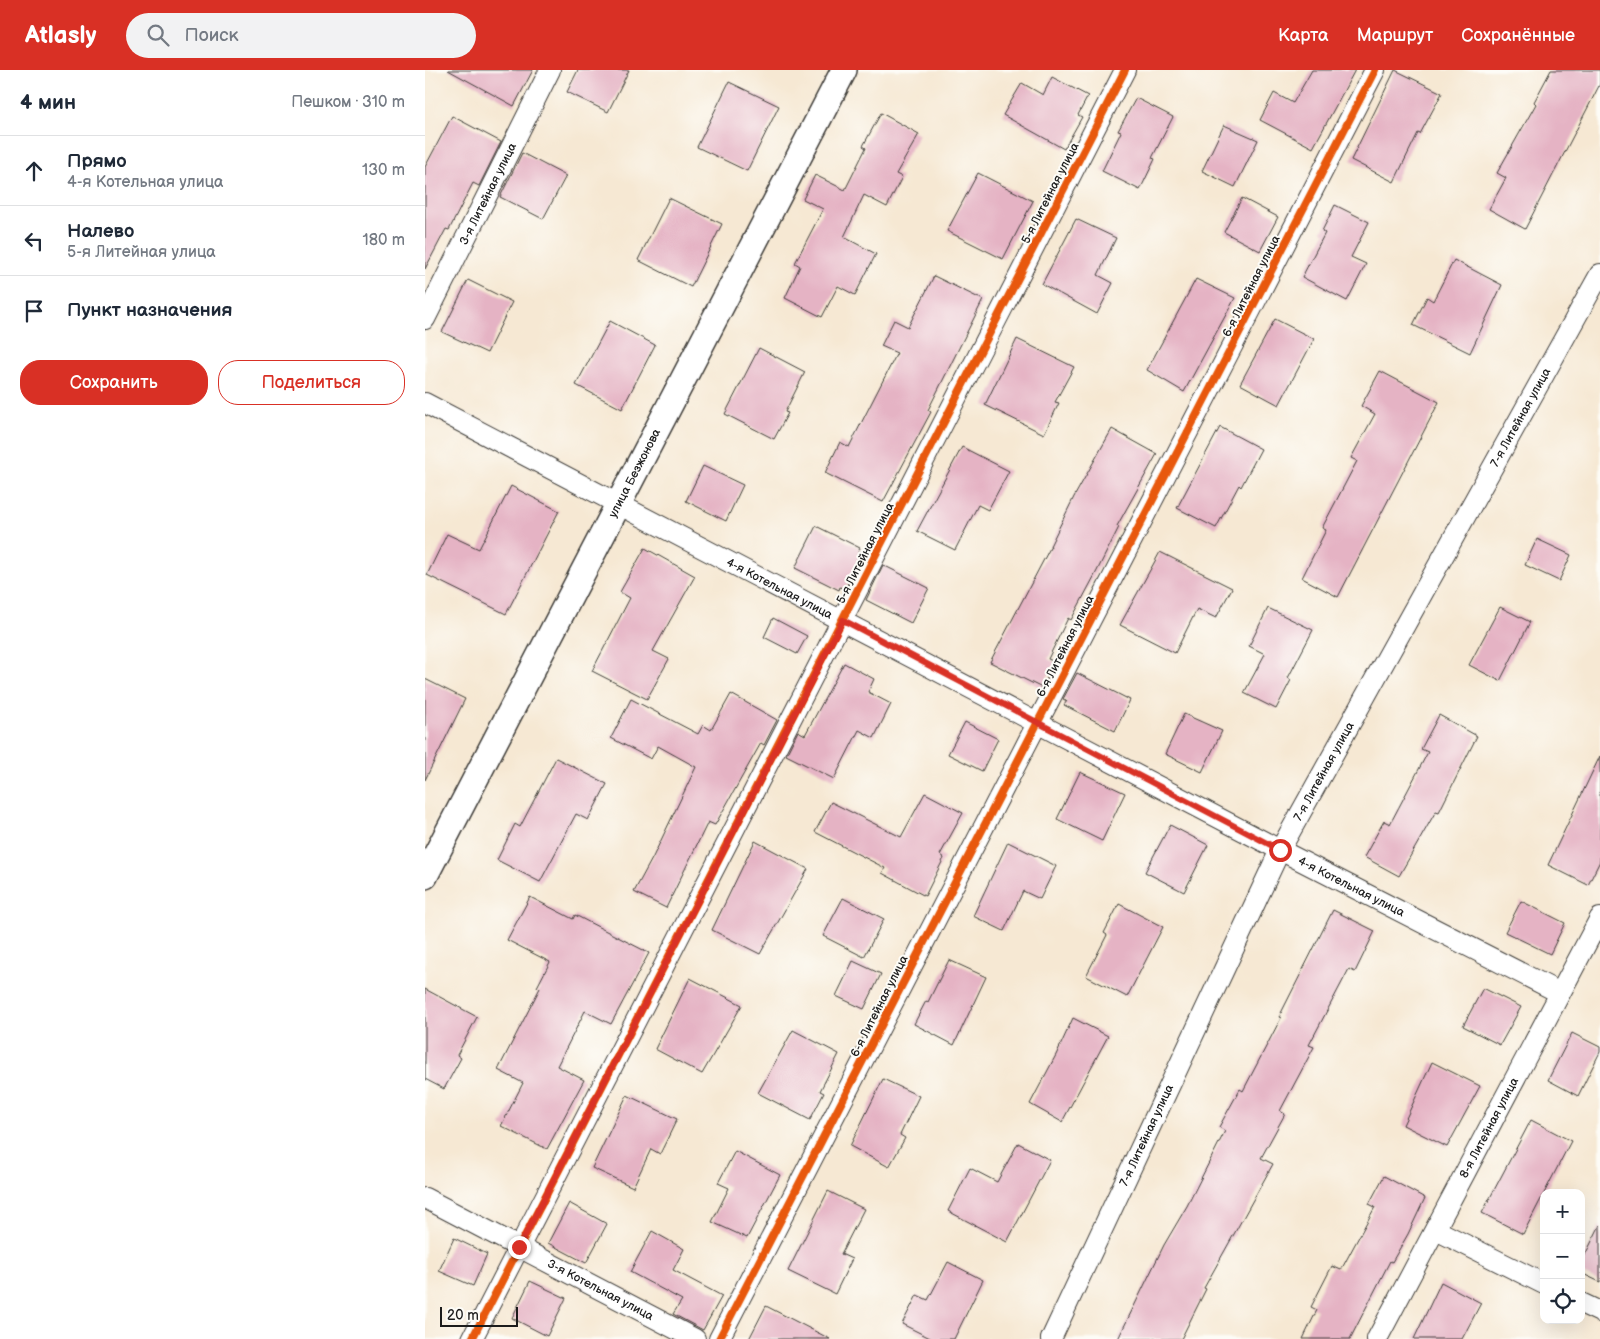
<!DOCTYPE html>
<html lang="ru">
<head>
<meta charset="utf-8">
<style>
	body { margin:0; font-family:"Balsamiq Sans",sans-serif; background:#f2f2f3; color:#1f2937 }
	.controls { position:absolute; right:15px; bottom:15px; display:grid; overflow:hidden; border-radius:10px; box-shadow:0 5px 20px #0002 }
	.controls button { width:45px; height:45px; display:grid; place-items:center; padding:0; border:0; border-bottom:1px solid #e0e1e3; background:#fff; color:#1f2937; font:25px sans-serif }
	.scale { position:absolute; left:15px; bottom:12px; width:78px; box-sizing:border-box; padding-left:5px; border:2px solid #1c1c1c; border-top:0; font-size:14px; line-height:18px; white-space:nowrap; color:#1c1c1c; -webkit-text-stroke:4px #fdfcf7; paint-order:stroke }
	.stop { position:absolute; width:15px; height:15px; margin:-11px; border:4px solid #d93025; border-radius:50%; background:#fff }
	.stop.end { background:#d93025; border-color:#fff; box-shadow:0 1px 5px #0008 }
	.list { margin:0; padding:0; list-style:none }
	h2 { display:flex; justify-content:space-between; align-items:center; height:65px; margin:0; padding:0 20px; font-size:21px }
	h2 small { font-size:16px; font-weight:400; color:#747a83 }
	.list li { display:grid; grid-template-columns:32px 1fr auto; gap:15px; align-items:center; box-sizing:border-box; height:70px; padding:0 20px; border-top:1px solid #e0e1e3 }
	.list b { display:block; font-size:19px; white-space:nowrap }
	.list p { margin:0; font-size:16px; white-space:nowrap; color:#747a83 }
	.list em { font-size:16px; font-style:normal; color:#747a83 }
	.actions { display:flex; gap:10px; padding:15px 20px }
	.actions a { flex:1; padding:11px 0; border:1px solid #d93025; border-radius:20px; text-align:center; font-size:18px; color:#d93025 }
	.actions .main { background:#d93025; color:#fff }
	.icon { flex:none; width:28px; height:28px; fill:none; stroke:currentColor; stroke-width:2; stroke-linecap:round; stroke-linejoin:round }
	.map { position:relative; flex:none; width:1175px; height:1269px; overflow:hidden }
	header { display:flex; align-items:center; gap:30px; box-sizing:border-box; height:70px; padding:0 25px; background:#d93025; color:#fff }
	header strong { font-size:24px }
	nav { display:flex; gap:28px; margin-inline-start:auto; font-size:18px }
	.search { width:350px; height:45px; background:#f2f2f3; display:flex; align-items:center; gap:12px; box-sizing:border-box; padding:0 18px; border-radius:28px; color:#747a83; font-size:19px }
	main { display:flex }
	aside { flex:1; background:#fff }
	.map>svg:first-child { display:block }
</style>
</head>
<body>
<header>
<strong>Atlasly</strong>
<div class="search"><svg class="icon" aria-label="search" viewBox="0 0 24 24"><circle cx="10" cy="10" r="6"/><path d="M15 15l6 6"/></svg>Поиск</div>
<nav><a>Карта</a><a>Маршрут</a><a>Сохранённые</a></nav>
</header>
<main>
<aside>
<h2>4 мин<small>Пешком · 310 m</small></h2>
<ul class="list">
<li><svg class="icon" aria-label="ahead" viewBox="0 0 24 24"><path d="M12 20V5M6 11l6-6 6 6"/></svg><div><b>Прямо</b><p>4-я Котельная улица</p></div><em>130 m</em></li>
<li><svg class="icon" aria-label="left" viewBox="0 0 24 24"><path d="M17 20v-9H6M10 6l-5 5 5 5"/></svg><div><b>Налево</b><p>5-я Литейная улица</p></div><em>180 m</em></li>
<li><svg class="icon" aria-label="arrive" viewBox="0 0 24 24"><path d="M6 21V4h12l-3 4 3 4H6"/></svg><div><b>Пункт назначения</b></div></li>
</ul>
<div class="actions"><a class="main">Сохранить</a><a>Поделиться</a></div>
</aside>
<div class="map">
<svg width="1175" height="1269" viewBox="0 0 1175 1269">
	<rect width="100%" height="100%" fill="#fdfcf7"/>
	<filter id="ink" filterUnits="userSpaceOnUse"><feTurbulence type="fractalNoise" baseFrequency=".02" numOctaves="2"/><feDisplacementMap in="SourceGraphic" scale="10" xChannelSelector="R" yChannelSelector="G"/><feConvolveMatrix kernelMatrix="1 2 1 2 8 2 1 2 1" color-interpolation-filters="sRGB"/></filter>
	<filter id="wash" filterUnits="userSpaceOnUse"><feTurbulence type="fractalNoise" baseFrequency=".0096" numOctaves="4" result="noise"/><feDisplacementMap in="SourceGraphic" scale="20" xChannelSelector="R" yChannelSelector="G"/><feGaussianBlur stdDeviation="1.12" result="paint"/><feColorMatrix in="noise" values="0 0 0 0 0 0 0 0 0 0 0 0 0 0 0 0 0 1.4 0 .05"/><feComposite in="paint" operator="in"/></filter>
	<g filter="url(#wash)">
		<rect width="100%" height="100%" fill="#f6e8d3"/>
		<g id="blocks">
			<path fill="#e5b3c4" d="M23,0h85l-19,36z
				M153,0h51l-21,42 -41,-20z
				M887,0h43l-42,78 -53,-28 14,-27 19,10z
				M970,0l47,23 -22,41 -2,-1 -24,49 -43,-22z
				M1126,0h49v14l-75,145 -36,-20 17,-31 -9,-5 39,-69 -2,-2z
				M627,7l36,19 -10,19 4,2 -18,32 -61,-34 19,-32 21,12z
				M304,12l50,24 -32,65 -50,-24z
				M711,28l37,19 -21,41 3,1 -15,31 -38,-19 19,-39 -3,-1z
				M456,43l38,21 -23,40 6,3 -15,30 -23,-12 -20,42 32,17 -21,41 -17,-9 -16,31 -37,-19 15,-32 -5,-3 28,-54 -20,-10 12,-24 30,15 21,-42 -3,-2z
				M27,46l49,26 -22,44 -6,-3 -24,47 -3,-1 -21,40v-102z
				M799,55l34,15 -23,47 -33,-16z
				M97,83l44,23 -23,43 -43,-22z
				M553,103l55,28 -30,58 -56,-28z
				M244,128l53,26 -31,63 -53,-27z
				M817,128l36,19 -18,34 -36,-19z
				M910,135l34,17 -18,35 15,7 -19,37 -45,-24 23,-44 -3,-2z
				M651,149l40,19 -18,37 15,8 -16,31 -55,-30z
				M1029,190l48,25 -32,68 -57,-28 14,-28 6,4z
				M509,206l49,24 -55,110 3,2 -48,90 -58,-29 15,-31 9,5 48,-94 -16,-7 13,-26 14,7z
				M771,209l39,19 -51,94 -37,-22z
				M43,210l44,22 -25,51 -45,-21z
				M850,249l39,20 -35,66 -39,-21z
				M185,251l45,24 -33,64 -46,-24z
				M592,269l57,28 -19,35 4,1 -15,31 -59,-29z
				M334,278l46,24 -20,40 3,1 -14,26 -49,-25z
				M955,301l59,31 -101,195 -36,-19 24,-48 -4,-2 35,-67 -6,-3 24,-44 -14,-8z
				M795,357l41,22 -20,38 -2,-2 -23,43 -39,-20z
				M687,359l45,25 -40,72 2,1 -22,44 -26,49 -3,-2 -20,41 7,3 -13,26 -52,-26 61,-116h-1l24,-49z
				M537,377l47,24 -21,39 -10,-5 -23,45 -38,-19z
				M278,396l40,19 -17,36 -40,-20z
				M86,416l48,25 -53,103 -79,-39 20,-41 32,15z
				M391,456l44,22 -2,4 4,3 -17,34 -5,-2 -1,3 -44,-22z
				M1112,469l34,16 -12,26 -34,-16z
				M220,478l50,28 -42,75 16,8 -22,40 -55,-28 38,-73 -10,-6z
				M735,482l72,36 -16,30 -19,-9 -22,44 -55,-28z
				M458,495l46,23 -18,35 -45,-23z
				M1075,537l30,15 -30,59 -31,-16z
				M843,538l45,22 -25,48 3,2 -15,29 -32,-16 21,-39 -16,-8z
				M348,548l34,18 -10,18 -33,-17z
				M419,593l30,16 -6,13 23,12 -17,34 -15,-8 -25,49 -48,-24 12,-24 7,4z
				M652,603l53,27 -15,31 -51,-26 3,-4 -4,-2z
				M0,609l40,20 -40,81z
				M306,624l46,26 -13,25 -3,-2 -46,82 -7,-3 -42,86 -32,-16 19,-35 43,-90 -38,-21 -7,13 -40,-21 20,-39 67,35 5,-9 8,5z
				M759,644l38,17 -20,41 -37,-18z
				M1014,645l38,21 -38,76 -3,-1 -37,65 -35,-19 20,-36 6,3 38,-72 -7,-3z
				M540,652l33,17 -16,32 -34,-17z
				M1175,686v105l-12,24 -40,-20z
				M131,688l51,26 -19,36 -12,-6 -36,68 -43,-22 18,-36 5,3z
				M655,702l45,21 -23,48 -45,-22z
				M500,723l38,20 -23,42 4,3 -19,38 -43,-23 3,-5 -70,-36 16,-30 70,35z
				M745,755l38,20 -24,47 -39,-20z
				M330,771l53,28 -48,85 -48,-24z
				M583,772l48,24 -16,33 -17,-8 -19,40 -31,-15z
				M105,827l43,22 2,-4 74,38 -38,71 -26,-13 -28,55 27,14 -37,69 -46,-23 22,-43 -25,-13 42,-82 -3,-1 13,-25 -43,-22z
				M418,828l41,21 -20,38 -41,-21z
				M1096,831l44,22 -15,31 -45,-22z
				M694,834l44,23 -36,70 -41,-21 21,-41 -3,-2z
				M908,840l42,21 -20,41 -6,-3 -40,76 5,2 -34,64 5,3 -24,44 12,6 -69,124 2,1 -25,50h-63l46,-94 23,-39 38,-75 -6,-4 21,-38 3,2 38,-73 -2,-1z
				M524,890l37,17 -32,68 -40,-21 12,-23 2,1z
				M428,891l28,13 -17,35 -28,-13z
				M265,908l52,27 -40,69 -47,-25z
				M1058,918l38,19 -21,38 -37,-19z
				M0,919l52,28 -20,38 4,3 -17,31 -19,-10z
				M648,948l35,18 -46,86 -32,-18 26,-49z
				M368,960l46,24 -19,37 4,2 -14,27 -52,-27z
				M1147,963l28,14v5l-22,44 -30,-16z
				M1007,992l48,24 -33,61 -44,-22z
				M458,1009l36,17 -19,39 5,3 -16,29 -39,-21z
				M202,1025l50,24 -17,35 -9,-5 -18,38 -41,-19z
				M1106,1050l40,21 -48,93 -41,-21z
				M593,1073l32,17 -43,82 -59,-31 22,-43 27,14z
				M310,1081l45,24 -33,63 -35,-16 17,-34 -11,-5z
				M959,1106l41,22 -17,36 -16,28 -2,-1 -40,78h-47l14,-29 -6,-3 21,-41 9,4 34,-63 -6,-3z
				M403,1121l36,18 -23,45 11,5 -17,35 -47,-23z
				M144,1133l38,21 -21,39 -38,-20z
				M1175,1155v57l-19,-9v-10z
				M227,1161l32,18 -11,21 49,26 -19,34 -30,-16 9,-14 -52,-28z
				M29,1168l33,16 -14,32 -34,-15z
				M523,1192l35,18 -29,59h-22l-30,-15 15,-29 11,5z
				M105,1211l36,17 -19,38 -35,-18z
				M1016,1212l40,21 -19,36h-48z
				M341,1236l64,33h-81z"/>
		</g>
	</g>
	<g filter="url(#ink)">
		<use href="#blocks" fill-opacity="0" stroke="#3d3b37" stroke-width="1"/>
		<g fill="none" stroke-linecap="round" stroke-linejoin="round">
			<g stroke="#3d3b37" stroke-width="22">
				<g id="minor">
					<path id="s1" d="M0,249l125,-249"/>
					<path id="s2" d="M0,333l855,447 280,143"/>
					<path id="s3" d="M0,1128l270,141"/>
					<path d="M1011,1160l108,54"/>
					<path d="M1156,1233l19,9"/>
					<path d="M47,1269l653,-1269"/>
					<path d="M294,1269l656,-1269"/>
					<path id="s4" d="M626,1269l229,-489 320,-576"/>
					<path id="s5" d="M952,1269l223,-421"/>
				</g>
			</g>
			<g stroke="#3d3b37" stroke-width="28">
				<g id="tertiary">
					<path id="s6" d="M0,806l419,-806"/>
				</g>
			</g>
			<use href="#minor" stroke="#fff" stroke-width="20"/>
			<use href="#tertiary" stroke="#fff" stroke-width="25"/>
			<g stroke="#fdfcf7" stroke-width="11">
				<path id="cycleway" d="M47,1269l653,-1269
					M294,1269l656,-1269"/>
			</g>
			<use href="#cycleway" stroke="#e8590c" stroke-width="8"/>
		</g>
	</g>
	<g fill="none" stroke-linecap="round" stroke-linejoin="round" filter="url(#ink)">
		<path stroke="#d93025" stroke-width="6" d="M94,1177l324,-627 437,230"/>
	</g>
	<g text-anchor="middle" stroke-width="4" stroke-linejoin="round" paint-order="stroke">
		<g font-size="12" fill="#1c1c1c" stroke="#fdfcf7">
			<text transform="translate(625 123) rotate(-63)" y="4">5-я Литейная улица</text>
			<text dy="4" stroke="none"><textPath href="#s1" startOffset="140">3-я Литейная улица</textPath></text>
			<text transform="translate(826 216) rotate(-63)" y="4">6-я Литейная улица</text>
			<text dy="4" stroke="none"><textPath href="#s4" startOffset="1035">7-я Литейная улица</textPath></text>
			<text dy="4" stroke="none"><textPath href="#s6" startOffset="454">улица Безжонова</textPath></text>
			<text transform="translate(440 483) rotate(-63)" y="4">5-я Литейная улица</text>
			<text dy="4" stroke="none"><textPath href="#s2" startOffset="400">4-я Котельная улица</textPath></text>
			<text transform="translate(640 576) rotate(-63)" y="4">6-я Литейная улица</text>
			<text dy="4" stroke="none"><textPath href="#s4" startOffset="630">7-я Литейная улица</textPath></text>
			<text dy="4" stroke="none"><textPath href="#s2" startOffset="1045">4-я Котельная улица</textPath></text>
			<text transform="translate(454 936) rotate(-63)" y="4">6-я Литейная улица</text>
			<text dy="4" stroke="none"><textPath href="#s5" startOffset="239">8-я Литейная улица</textPath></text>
			<text dy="4" stroke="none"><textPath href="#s4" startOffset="225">7-я Литейная улица</textPath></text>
			<text dy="4" stroke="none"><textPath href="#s3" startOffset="198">3-я Котельная улица</textPath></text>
		</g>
	</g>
</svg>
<div class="controls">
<button>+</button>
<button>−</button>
<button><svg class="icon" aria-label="locate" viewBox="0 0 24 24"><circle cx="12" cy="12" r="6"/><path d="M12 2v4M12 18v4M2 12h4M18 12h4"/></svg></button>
</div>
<div class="scale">20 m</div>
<div class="stop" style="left:855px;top:780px"></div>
<div class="stop end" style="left:94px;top:1177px"></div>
</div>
</main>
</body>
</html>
